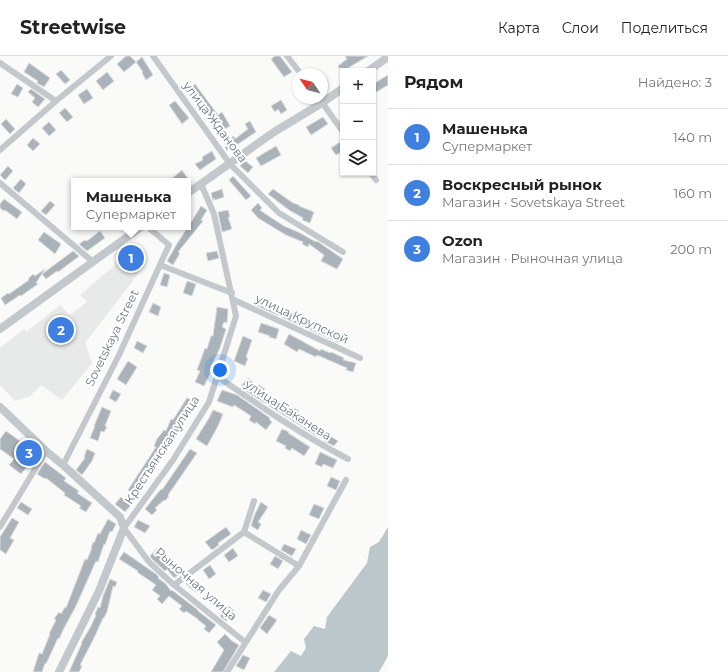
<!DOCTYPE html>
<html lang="ru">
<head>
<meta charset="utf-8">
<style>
	body { margin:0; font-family:Montserrat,sans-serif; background:#f2f2f2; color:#222 }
	.controls { position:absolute; right:12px; top:12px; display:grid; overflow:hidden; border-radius:0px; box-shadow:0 1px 3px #0004 }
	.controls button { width:36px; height:36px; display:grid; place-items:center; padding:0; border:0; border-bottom:1px solid #e0e0e0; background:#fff; color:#222; font:20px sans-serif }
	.compass { position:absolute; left:292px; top:12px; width:36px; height:36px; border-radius:50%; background:#fff; box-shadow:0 1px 3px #0004; rotate:305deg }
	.you { position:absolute; left:220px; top:314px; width:14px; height:14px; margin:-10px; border:3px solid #fff; border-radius:50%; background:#1a73e8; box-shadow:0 0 0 6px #1a73e833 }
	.badge { display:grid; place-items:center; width:26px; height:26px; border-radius:50%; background:#e4572e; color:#fff; font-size:13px; font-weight:700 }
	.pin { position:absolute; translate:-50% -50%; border:2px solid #fff; box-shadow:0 1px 4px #0006 }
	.popup { position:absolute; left:71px; top:122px; width:120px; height:52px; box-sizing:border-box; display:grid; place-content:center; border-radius:0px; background:#fff; filter:drop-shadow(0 1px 3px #0005); font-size:13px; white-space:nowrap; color:#767676 }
	.popup b { font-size:15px; color:#222 }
	.popup::after { content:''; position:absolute; left:50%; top:100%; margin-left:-8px; border:8px solid transparent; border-top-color:#fff }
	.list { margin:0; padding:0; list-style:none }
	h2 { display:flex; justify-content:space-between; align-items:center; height:52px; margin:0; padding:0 16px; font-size:17px }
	h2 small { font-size:13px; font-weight:400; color:#767676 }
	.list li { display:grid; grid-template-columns:26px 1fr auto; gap:12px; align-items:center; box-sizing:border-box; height:56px; padding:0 16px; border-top:1px solid #e0e0e0 }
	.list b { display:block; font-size:15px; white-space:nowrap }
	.list p { margin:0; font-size:13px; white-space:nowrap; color:#767676 }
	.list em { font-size:13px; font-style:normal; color:#767676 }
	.icon { flex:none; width:22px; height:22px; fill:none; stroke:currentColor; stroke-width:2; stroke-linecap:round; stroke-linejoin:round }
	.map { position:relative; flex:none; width:388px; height:616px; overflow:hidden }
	header { display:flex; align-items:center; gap:24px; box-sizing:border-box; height:56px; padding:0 20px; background:#fff; border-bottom:1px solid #e0e0e0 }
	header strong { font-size:19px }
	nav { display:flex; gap:22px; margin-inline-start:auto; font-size:14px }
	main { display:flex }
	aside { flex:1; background:#fff }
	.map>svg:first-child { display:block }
</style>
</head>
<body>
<header>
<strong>Streetwise</strong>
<nav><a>Карта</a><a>Слои</a><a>Поделиться</a></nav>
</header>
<main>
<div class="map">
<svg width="388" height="616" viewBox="0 0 388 616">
	<rect width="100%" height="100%" fill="#fafaf8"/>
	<path fill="#e8e9e9" d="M122,203l8,8 8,-6 7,4 -60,78 7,20 -30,37 -21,-15 -11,11 -15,5 -15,-16v-37l24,-19 2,3 8,-6 26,-21 10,10 17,-13 -7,-7z"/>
	<path fill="#bbc7cb" d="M388,471v129l-9,16h-105l17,-21 10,5 5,-8 -2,-9 10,-13 11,3 2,-12 40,-54 3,-16 9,-5z"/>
	<path fill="#aab3b9" stroke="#dcdcda" d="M126,0h4l6,6 -12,10 -7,-8z
		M275,0h5l12,16 -8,5 -13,-18z
		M345,0h23l-25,15 -1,2 -4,-7 9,-7z
		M142,1l11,18 -7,5 -4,-7 1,-1 -7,-10z
		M29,7l21,15 -6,9 -7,-4 1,-2 -14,-9z
		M61,14l9,10 -5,4 -9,-10z
		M107,16l7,9 -11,9 -7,-9z
		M388,19v10l-15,9v-10z
		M17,28l6,4 -5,9 -7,-3z
		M195,28l23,31 4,-3 8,14 -10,6 -26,-38 -5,-5z
		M31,33l14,10 -7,8 -6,-5 3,-4 -7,-6z
		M87,33l6,9 -9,6 -6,-9z
		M281,44l6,10 -6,4 -3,-5 -3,3 -4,-6z
		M175,45l14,17 -7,6 -13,-19z
		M65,52l8,9 -6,5 -8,-9z
		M323,61l5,7 -17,11 -5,-8z
		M6,63l9,10 -5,5 -9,-10z
		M250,65l6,11 -24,16v-1l-5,3 -2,-3 4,-4 -2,-3 7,-4 1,3 13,-10 -3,-5z
		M49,66l7,8 -7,6 -7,-8z
		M33,82l7,6 -7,7 -6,-6z
		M343,84v11l-7,4 -5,-7z
		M276,90l5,9 -20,11 -5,-8z
		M212,95l4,8 -16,11 -5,-6 8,-4 -1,-3z
		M244,104l9,7 -5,6 -8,-7z
		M8,110l5,5 -8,9 -5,-5z
		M182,114l6,9 -3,2h-16z
		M233,120l18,20 -5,4 -17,-20z
		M21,123l5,5 -7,9 -6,-5z
		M222,133l2,8 -9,3 -1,-2 -1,3 -2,-8z
		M273,133l20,14 6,2v1l15,6 -4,11 -8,-3 1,-2 -14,-8 -21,-16z
		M4,143l18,13 -5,7 -12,-9 -1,1 -4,-3v-4z
		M50,145l5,4 -9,10 -5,-4z
		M258,147l4,5 -2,2 10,7 14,9 16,7 16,9 1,-1 26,18 -6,10 -16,-8 3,-6 -15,-11 -1,3 -6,-3 1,-2 -17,-7 -28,-17 -7,-8z
		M201,150l6,4 -6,10 2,1 -25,31 2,1 -7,12 -6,-4 11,-19 14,-21z
		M228,154l2,7h-2l4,12 -10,3 -4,-20z
		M100,175l5,7 -18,13 -8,-7 6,-4 2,1z
		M44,176l17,12 -6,10 -17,-14z
		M73,195l6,5 -1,1 -20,15 -1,-1 -11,8 -4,-5z
		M217,195l2,7 -11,3 -2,-8z
		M45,213l-9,14 2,1 -17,12 -1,-1 -15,10 -4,-7 7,-5 1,1 20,-14 -1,-1 5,-5 2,2z
		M164,217l6,2 -3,12 -7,-2z
		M187,225l9,3 -4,12 -9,-3z
		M255,244l9,4 1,-2 7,3 1,-2 23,13 37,17 -1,1 9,3 -2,6 -86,-39z
		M153,247l8,4 -3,9 -9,-4z
		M217,251l11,2 -1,14 -3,-1 -2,5 4,2 -6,19 -6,12 -4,14 -6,12 -9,-4 5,-11 -3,-1 8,-22 2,1 4,-13h2z
		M261,267l18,6 -3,10 -7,-2 1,-1 -12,-4z
		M289,278l31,17 1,-2 9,4 1,-1 13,6 -1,2 13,3 -3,9 -7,-2 1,-2 -14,-6 -16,-7 -1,2 -17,-8 -2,3 -13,-8z
		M243,280l9,4 -6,17 2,1 -3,8 -11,-5z
		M137,285l10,5 -4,7 -9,-5z
		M128,305l9,6 -11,18 -9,-6z
		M248,322l10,9 1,-2 6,4 -1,2 20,15 8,4 2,-2 5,3 -3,5 18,12 1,-2 7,5 -4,6 -72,-46 -5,-5z
		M113,334l8,4 -5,8 -7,-4z
		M222,334l15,5 33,23 -1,1 3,3 -6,8 -10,-8 -1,2 -6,-4 2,-4 -17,-11 -1,2 -16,-6z
		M187,342l9,4 -7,10 1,1 -4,6 -7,13 -1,-1 -8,11 -8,15 -26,39 -8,-6 28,-43 -2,-1 3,-7 7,-9 2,1 5,-12 2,1z
		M102,351l9,4 -6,15 2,1 -3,5 -3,-1 -3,10 -8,-3 5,-12h-1z
		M213,354l10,4 -5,12 -11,20 -11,-7 13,-21z
		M282,373l7,3 -1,1 22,14 -6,9 -12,-8 -2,3 -5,-3 1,-2 -10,-5z
		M6,375l14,10 -1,2 17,12 -15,19 -12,-9 5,-6 -14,-10v-10z
		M327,378l11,7 -4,5 -10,-5z
		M87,393l8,4 -3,8 -10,14 -6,-5 9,-12 -1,-1z
		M190,393l7,4 -29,42 1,1 -4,5 -1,-1 -9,8 2,2 -5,5 -7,-6 16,-20 1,1z
		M320,396l17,8 -4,8 -10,-4 -1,3 -7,-3z
		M45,406l21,16 -2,3 15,10 -2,2 15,10 -6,9 -7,-4 2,-2 -17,-11 1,-2 -19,-15 -1,1 -8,-5z
		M331,421l9,4 -4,9 -9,-4z
		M121,441l10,8 -6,7 -10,-8z
		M21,446l11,7 -4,6 -11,-7z
		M261,446l7,5 -10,15 3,2 -3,6 -7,-4 3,-10z
		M314,448l10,4 -5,11 -10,-4z
		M12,462l7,4 -9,16 4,2 -8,14 -6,-4v-13z
		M108,463l8,5 -4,8 -2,-1 -5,14 -1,-1 -6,18 -2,-1 -21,47 -11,20 -5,11 -1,-1 -12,26 -1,-1 -3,9h-9l6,-19 3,1 8,-20h-1l7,-14 -2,-1 5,-7 2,2 4,-7 1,1 19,-49 2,1 5,-12h-1l2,-6 1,1 4,-10 2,1z
		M138,464l12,6 -5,7 -11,-6z
		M226,471l5,7 -13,9 1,2 -7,5 -7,-8z
		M301,474l10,5 -5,9 -9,-5z
		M284,488l12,5 -4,7 -11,-6z
		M157,492l11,12 2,-3 5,5 -2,2 8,9 -7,5 -7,-9 -2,2 -13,-12 -2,-3z
		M233,492l5,8 -9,6 -5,-7z
		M124,496l32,22 3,3 -1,1 8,6 5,7 1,-1 9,7 17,13v1l18,14 -7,8 -5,-4 2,-3 -9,-7h1l-12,-8 -2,2 -5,-4 3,-3 -13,-10 -7,8 -5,-5 3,-3 -8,-6 4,-5 -19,-13 1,-1 -19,-12z
		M275,500l8,5 -5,8 -8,-5z
		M210,509l6,9 -7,5 -6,-9z
		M110,523l7,3 -2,5 -2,-1 -6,26 -4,7v-1l-9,20 -14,27 2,1 -3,6h-10l13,-29h-1l9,-15 6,-13 -1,-1 3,-7 2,1 3,-12z
		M191,523l9,8 -5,5 -9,-8z
		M263,534l8,4 -5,8 -8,-4z
		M229,550l5,5 -8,10 -6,-5z
		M269,559l8,5 -10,14 -7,-6z
		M225,578l7,7 7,4 -16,27h-12l13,-22 -7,-8z
		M243,599l7,3 -6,12 -8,-4z"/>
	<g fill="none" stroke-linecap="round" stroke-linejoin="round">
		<path stroke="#c3c8cc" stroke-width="6" d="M153,0l77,108 49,49 64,39
			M287,0l14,18
			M0,7l56,38
			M319,42l24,34
			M0,94l56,-49 55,-45
			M371,117l5,7
			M0,127l92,78
			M201,128l13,30 22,102 -27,86 -36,58 -49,68 25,34 25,23 71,57
			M160,209l72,28
			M234,244l126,58
			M218,321c42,29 84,58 130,82
			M63,409l56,-110 50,-110 -21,-18
			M0,471l46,-76
			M244,476l10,-31
			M174,529l70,-53 55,34
			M227,616l52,-82 20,-24 47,-86"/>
		<path stroke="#c3c8cc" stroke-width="8" d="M368,15l20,-14
			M188,137l86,-61 48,-29 21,-15
			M0,273l141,-102
			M0,351l46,44 17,14 57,52 4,11 -25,63 -40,81"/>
	</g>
	<g text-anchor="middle" stroke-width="4" stroke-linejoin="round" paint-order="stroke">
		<g font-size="12" fill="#657683" stroke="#fff">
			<text transform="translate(215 66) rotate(53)" y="4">улица Жданова</text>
			<text transform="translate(302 263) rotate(25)" y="4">улица Крупской</text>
			<text transform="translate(112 282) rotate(-64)" y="4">Sovetskaya Street</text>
			<text transform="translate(288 354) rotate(33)" y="4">улица Баканева</text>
			<text transform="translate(162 394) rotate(-57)" y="4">Крестьянская улица</text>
			<text transform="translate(196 528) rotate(41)" y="4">Рыночная улица</text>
		</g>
	</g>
</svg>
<div class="controls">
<button>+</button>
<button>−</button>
<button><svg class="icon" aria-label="layers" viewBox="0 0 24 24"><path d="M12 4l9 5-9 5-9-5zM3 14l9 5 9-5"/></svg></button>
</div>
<svg class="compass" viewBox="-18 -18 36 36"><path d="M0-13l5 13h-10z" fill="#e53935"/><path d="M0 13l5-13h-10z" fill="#767676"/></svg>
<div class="you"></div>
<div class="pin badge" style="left:131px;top:202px;background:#3f7fe0">1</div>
<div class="popup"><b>Машенька</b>Супермаркет</div>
<div class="pin badge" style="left:61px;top:274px;background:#3f7fe0">2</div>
<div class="pin badge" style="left:29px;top:397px;background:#3f7fe0">3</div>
</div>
<aside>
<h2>Рядом<small>Найдено: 3</small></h2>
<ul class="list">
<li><span class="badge" style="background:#3f7fe0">1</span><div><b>Машенька</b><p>Супермаркет</p></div><em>140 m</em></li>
<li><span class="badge" style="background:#3f7fe0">2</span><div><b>Воскресный рынок</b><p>Магазин · Sovetskaya Street</p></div><em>160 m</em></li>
<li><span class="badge" style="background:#3f7fe0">3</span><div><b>Ozon</b><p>Магазин · Рыночная улица</p></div><em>200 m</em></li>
</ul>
</aside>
</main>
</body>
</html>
